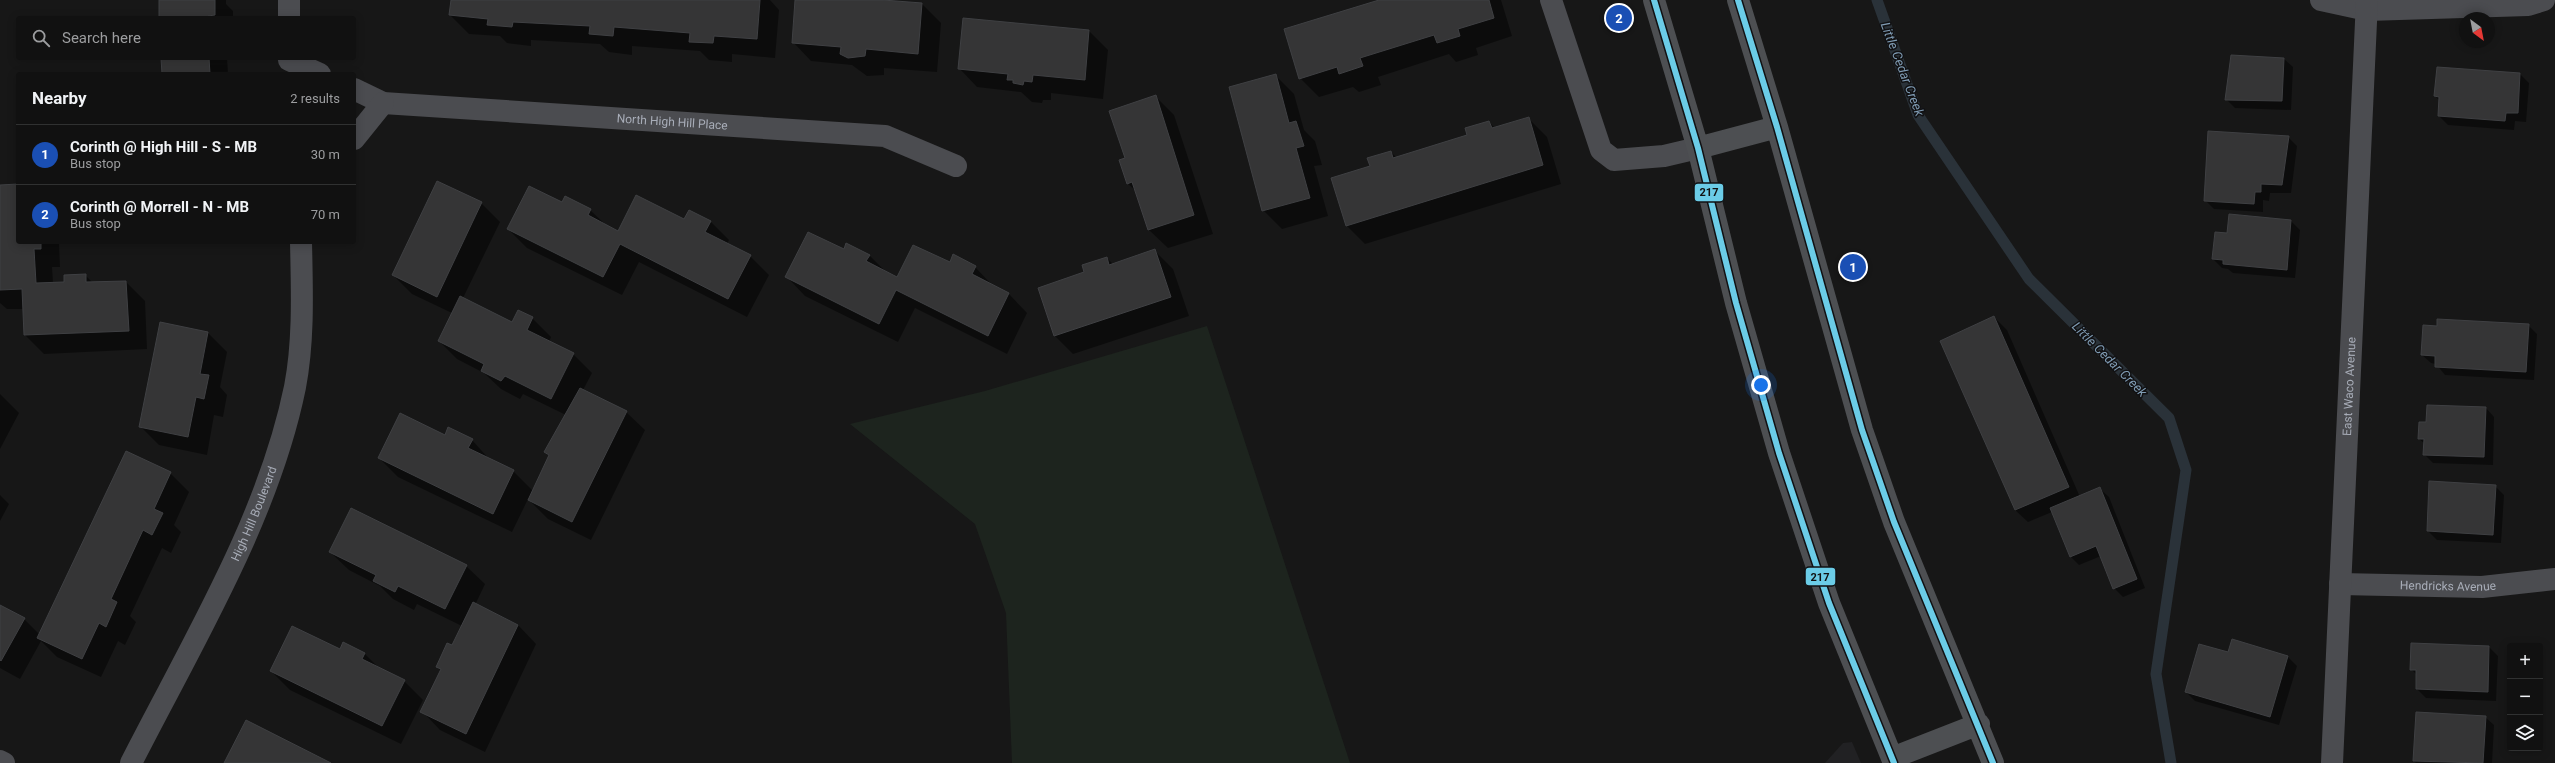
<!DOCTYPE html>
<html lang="en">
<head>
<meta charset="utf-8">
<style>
	body { margin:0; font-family:Roboto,sans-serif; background:#1a1a1a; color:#f1f3f6 }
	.controls { position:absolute; right:12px; bottom:12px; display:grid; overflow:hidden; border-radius:4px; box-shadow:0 2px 10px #0003 }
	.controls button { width:36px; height:36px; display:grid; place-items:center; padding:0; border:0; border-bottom:1px solid #303131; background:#111; color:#f1f3f6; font:20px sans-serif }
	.compass { position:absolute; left:2459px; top:12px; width:36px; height:36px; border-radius:50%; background:#111; box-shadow:0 2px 10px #0003; rotate:148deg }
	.you { position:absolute; left:1761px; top:385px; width:14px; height:14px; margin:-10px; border:3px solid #fff; border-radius:50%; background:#1a73e8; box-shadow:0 0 0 6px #1a73e833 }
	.badge { display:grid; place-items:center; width:26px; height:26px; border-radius:50%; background:#0b8043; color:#fff; font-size:13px; font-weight:700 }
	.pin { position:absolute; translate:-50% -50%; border:2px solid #fff; box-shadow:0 1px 4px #0006 }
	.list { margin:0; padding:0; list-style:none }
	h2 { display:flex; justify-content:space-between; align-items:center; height:52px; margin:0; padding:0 16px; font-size:17px }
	h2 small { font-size:13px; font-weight:400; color:#9c9d9f }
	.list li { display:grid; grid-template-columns:26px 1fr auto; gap:12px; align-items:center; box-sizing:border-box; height:60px; padding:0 16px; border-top:1px solid #303131 }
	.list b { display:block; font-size:15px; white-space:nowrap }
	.list p { margin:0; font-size:13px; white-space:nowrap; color:#9c9d9f }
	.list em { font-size:13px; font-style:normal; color:#9c9d9f }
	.icon { flex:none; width:22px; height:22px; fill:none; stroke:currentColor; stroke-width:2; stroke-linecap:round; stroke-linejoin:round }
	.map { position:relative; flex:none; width:2555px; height:763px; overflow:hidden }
	.search { position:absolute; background:#111; box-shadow:0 2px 10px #0003; left:16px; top:16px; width:340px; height:44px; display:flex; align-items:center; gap:10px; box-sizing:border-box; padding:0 14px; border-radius:4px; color:#9c9d9f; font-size:15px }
	.panel { position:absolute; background:#111; box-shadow:0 2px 10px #0003; left:16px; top:72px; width:340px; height:172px; border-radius:4px }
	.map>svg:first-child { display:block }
</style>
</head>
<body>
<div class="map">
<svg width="2555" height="763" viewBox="0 0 2555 763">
	<rect width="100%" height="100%" fill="#171717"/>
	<path fill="#212123" d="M1852,742l9,21h-36l18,-20z"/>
	<path fill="#1d241e" d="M1207,326l143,437h-338l-6,-150 -31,-89 -125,-100 135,-33z"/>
	<path fill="#0007" d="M160,0h66v4l7,7v7h-73z
		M452,0h318l9,10 -4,48 -43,-4v8l-23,-2 -9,-9 -68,-5v9l-23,-3 -9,-8 -69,-4v6l-24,-3 -7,-7 -31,-2 -19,-19z
		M796,0h75l51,4 19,19 -4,49 -53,-4v7l-17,1 -15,-11 -41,-4 -18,-19z
		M1383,0h118l11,36 -36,12 2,7 -22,7 -7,-8 -71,23 3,8 -22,7 -6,-5 -34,10 -19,-19z
		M964,19l125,12 19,19 -5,49 -52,-6v7h-8l-1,3 -10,-1 -11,-10 -44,-5 -18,-19z
		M162,58h65l1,16h-65z
		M2284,59l9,8 -2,43 -56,-2 -9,-9z
		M2437,68l83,6 9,9 -3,39 -11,-1 -1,9 -66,-5 -9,-9 1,-15 -5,-5z
		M1275,75l19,19 10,36 11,11 7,24 -8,1 14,50 -46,13 -19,-19z
		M1155,96l19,19 39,119 -45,14 -19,-18 -12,-38 -10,-9 -1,-24z
		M1528,118l19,19 14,47 -196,60 -18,-18 44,-74 6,6 71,-22 21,-14 6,6z
		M2288,137l9,9 -6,47h-21l-1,8 -6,-1v12l-49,-3 -9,-9z
		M18,185v57l41,2 1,23h-8l1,16h13l19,-8 8,8 33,-1 19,19 2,48 -103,5 -19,-19 -1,-26h-17l-7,-6v-117z
		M481,203l19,19 -37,76 49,25 20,-5 19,19 -2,5 24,12 19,19 -9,17 43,22 19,18 -54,110 -43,-21 -20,-20 -16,33 -114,-55 -19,-19 66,-22 27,4 18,20 23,11 20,20 17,-34 -5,-5 21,-37 -43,-21 -3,5 -19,-10 -17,-16 -27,-14 -18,-18 13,-28 -40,-19 -19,-19z
		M563,203l27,7 17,16 12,6 91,-11 19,19 -2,4 23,12 19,19 -22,42 -108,-55 -17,33 -95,-47 -19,-19z
		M2291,221l9,9 -5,48 -62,-5 -5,-4 -6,-1 -9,-9 15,-24z
		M844,250l25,5 17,17 11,6 53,-14 25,3 18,19 16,8 18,19 -20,41 -92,-46 -17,34 -93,-46 -18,-19z
		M1154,250l19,19 16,47 -116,38 -18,-18 30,-63 22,-15 6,6z
		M1994,317l13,13 73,167 20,-8 9,8 36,91 -22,9 -9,-9 -13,-32 -22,9 -9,-9 -18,-44 -24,10 -13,-12z
		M161,324l47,9 19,19 -7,35 7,8 -4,22 -9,-2 -7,40 -48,-10 -19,-19z
		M2528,325l9,9 -3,46 -89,-5 -9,-11 -5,-1 -9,-8 16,-28z
		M0,394l19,19 -19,36z
		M2486,408l8,9 -1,48 -60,-2 -9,-9 1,-10 -6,-5 8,-16z
		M170,473l19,19 -15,33 7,7 -10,21 -9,-5 -32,68 6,6 -11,23 -7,-4 -17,36 -44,-20 -16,-16 -21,38 -20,-11v-62l24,13 16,16z
		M2495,486l9,9 -3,48 -64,-3 -9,-9z
		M0,495l9,9 -9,17z
		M330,552l136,14 19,18 -10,21 43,20 18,19 -51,108 -45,-22 -18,-19 19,-40 -4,-5 16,-19 9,-21 -45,-22 -3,6 -21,-11 -13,-13 -31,-16z
		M2233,640l55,17 9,9 -18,59 -84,-24 -9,-9 43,-38z
		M344,643l21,11 15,15 24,12 19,19 -22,44 -111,-54 -19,-19 70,-21z
		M2412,644l77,3 9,9 -2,45 -70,-3 -9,-9v-14l-6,-6z
		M2485,717l9,8 -2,38h-76l-2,-2z"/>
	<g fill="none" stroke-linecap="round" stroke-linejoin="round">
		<path stroke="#2a3239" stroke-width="11" d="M1877,0l41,115 111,164 140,139 17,52 -30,204 15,89"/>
	</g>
	<path fill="#353536" stroke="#3f4043" d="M159,0h56v15l-7,1v2h-49z
		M451,0h309l-3,39 -43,-3 -1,7 -24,-1 1,-9 -76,-6 -1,9 -24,-2 1,-8 -77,-4 -1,5 -25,-2 1,-6 -39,-4z
		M795,0h88l39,3 -4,51 -52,-5 -1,7 -17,2 -8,-4 1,-7 -49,-4z
		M1379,0h110l5,18 -36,11 2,7 -23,7 -3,-8 -74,23 3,8 -24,8 -2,-7 -38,12 -15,-50z
		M963,18l126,12 -4,50 -52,-5 -1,7 -8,-1 -1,4 -10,-2v-3h-6l1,-6 -50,-5z
		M2231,55l53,3 -2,43 -57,-1z
		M161,58h48l1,16h-48z
		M2437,67l83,6 -2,40h-12l-1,8 -67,-5 1,-19 -5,-1z
		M1276,74l13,49 7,-2 8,25 -8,2 14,50 -48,13 -33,-124z
		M1156,95l38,120 -46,15 -16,-48 -5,2 -8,-24 6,-2 -16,-47z
		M1529,117l14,48 -197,61 -15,-48 39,-12 -3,-8 24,-7 2,7 74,-23 -2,-7 24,-7 3,7z
		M2208,131l81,5 -7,49 -21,-1v8h-6l-1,12 -50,-3z
		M437,181l45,21 -45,95 -45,-22z
		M18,184v58h23v7h-7l2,34 28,-1v-7l22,-1v8l40,-1 3,50 -105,4 -2,-46 -22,1v-105z
		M529,186l33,16 3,-6 26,13 -3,6 30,16 18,-36 48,24 5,-9 22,11 -6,11 46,23 -23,44 -108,-55 -17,33 -96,-48z
		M2229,214l62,6 -4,50 -64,-6v-4l-11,-1 3,-27 12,1z
		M808,232l36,17 2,-6 24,12 -4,6 31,16 16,-32 37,17 3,-8 23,12 -4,8 37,19 -21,43 -92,-46 -17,34 -94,-47z
		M1155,249l16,48 -117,39 -16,-48 46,-16 -2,-7 25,-8 2,8z
		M460,296l52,26 6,-12 15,7 -6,13 47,23 -23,46 -46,-23 -4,5 -20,-10 3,-7 -46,-23z
		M1994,316l75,171 -54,23 -75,-169z
		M2437,319l92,5 -3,48 -91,-5v-11l-14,-1 2,-30 14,1z
		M160,322l48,10 -8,42 9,1 -5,24 -8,-2 -8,40 -49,-10z
		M580,388l47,23 -55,111 -44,-22 21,-45 -5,-3z
		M2427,405l59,2 -2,50 -61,-2 1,-16h-6l1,-17h7z
		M400,413l45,22 3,-8 25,12 -5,9 46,22 -21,44 -115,-56z
		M126,451l45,21 -17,37 9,4 -11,22 -9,-5 -32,69 6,3 -11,25 -7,-4 -17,36 -45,-21z
		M2429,481l67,4 -3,50 -66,-4z
		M2100,487l37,92 -24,10 -17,-43 -26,11 -20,-49z
		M351,508l116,57 -22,44 -47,-23 -3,6 -22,-11 3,-6 -47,-23z
		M473,602l45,23 -52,109 -46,-22 21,-43 -5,-2 6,-13 5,-11 5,2z
		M0,605l25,13 -24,43 -1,-1z
		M292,626l48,23 3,-7 22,11 -3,6 43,21 -23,46 -112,-55z
		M2232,639l56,17 -18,61 -85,-25 14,-48 29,8z
		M2411,643l78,3 -1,46 -72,-3v-19h-6z
		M2416,712l70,4 -3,47 -70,-2z
		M246,720l85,43h-107z"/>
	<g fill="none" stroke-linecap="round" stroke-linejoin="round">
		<g stroke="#4b4c50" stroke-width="22">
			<path d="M1551,0l50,150 13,10 50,-4 34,-8"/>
			<path d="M2321,0l46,10 161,-5 16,-5"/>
			<path d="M289,18v-18"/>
			<path d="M289,60l31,14"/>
			<path id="s1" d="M354,89l29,14 502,33 71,30"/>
			<path d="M354,139l29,-36"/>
			<path id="s2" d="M2340,584l142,3 73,-8"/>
			<path d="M0,761l4,2"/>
			<path id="s3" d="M131,763c61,-120 137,-244 164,-376 9,-47 7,-97 6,-145"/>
			<path id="s4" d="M2332,763l35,-763"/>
		</g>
		<path stroke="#4d4f52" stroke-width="22" d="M1654,0l44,148 38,155 43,150 50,150 65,160
			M1738,0l39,127 85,303 32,92 99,241
			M1698,148l79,-21
			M1892,758l87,-34"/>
		<g stroke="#111113" stroke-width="9">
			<path id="bus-1" d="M1654,0l44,148 38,155 43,150 50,150 65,160
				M1738,0l39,127 85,303 32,92 99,241"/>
		</g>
		<use href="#bus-1" stroke="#6bcce7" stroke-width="6"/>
	</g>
	<g text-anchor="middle" stroke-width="3" stroke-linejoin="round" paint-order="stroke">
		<g font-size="12" fill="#a8adb8" stroke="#111113">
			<text dy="4" stroke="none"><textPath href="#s1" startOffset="322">North High Hill Place</textPath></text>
			<text dy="4" stroke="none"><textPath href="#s4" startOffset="377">East Waco Avenue</textPath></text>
			<text dy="4" stroke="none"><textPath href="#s3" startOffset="278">High Hill Boulevard</textPath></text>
			<text dy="4" stroke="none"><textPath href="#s2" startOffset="108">Hendricks Avenue</textPath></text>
		</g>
		<g font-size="13" font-style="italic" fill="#7f9bb3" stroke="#111113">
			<text transform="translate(1903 69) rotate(69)" y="5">Little Cedar Creek</text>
			<text transform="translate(2110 359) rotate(45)" y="5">Little Cedar Creek</text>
		</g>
	</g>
	<g stroke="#111113" stroke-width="1.5">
		<rect x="1694" y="183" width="30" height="19" rx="4" fill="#6bcce7"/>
		<rect x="1805" y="567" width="31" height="19" rx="4" fill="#6bcce7"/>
	</g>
	<g font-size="11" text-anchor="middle" font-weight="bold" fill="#111">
		<text x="1709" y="196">217</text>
		<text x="1820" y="581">217</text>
	</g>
</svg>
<div class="controls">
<button>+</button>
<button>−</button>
<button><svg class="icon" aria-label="layers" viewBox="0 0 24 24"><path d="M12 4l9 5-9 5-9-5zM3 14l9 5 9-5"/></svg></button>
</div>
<svg class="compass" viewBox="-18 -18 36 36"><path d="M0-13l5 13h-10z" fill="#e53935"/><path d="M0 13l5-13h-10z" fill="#9c9d9f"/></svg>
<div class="you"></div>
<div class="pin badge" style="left:1853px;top:267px;background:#1a4fb4">1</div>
<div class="pin badge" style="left:1619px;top:18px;background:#1a4fb4">2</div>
<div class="search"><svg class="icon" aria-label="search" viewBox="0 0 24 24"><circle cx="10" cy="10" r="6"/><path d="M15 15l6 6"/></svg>Search here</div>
<section class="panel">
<h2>Nearby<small>2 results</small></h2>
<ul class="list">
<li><span class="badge" style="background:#1a4fb4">1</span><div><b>Corinth @ High Hill - S - MB</b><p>Bus stop</p></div><em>30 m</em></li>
<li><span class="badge" style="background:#1a4fb4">2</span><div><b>Corinth @ Morrell - N - MB</b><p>Bus stop</p></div><em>70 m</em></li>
</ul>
</section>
</div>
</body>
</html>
